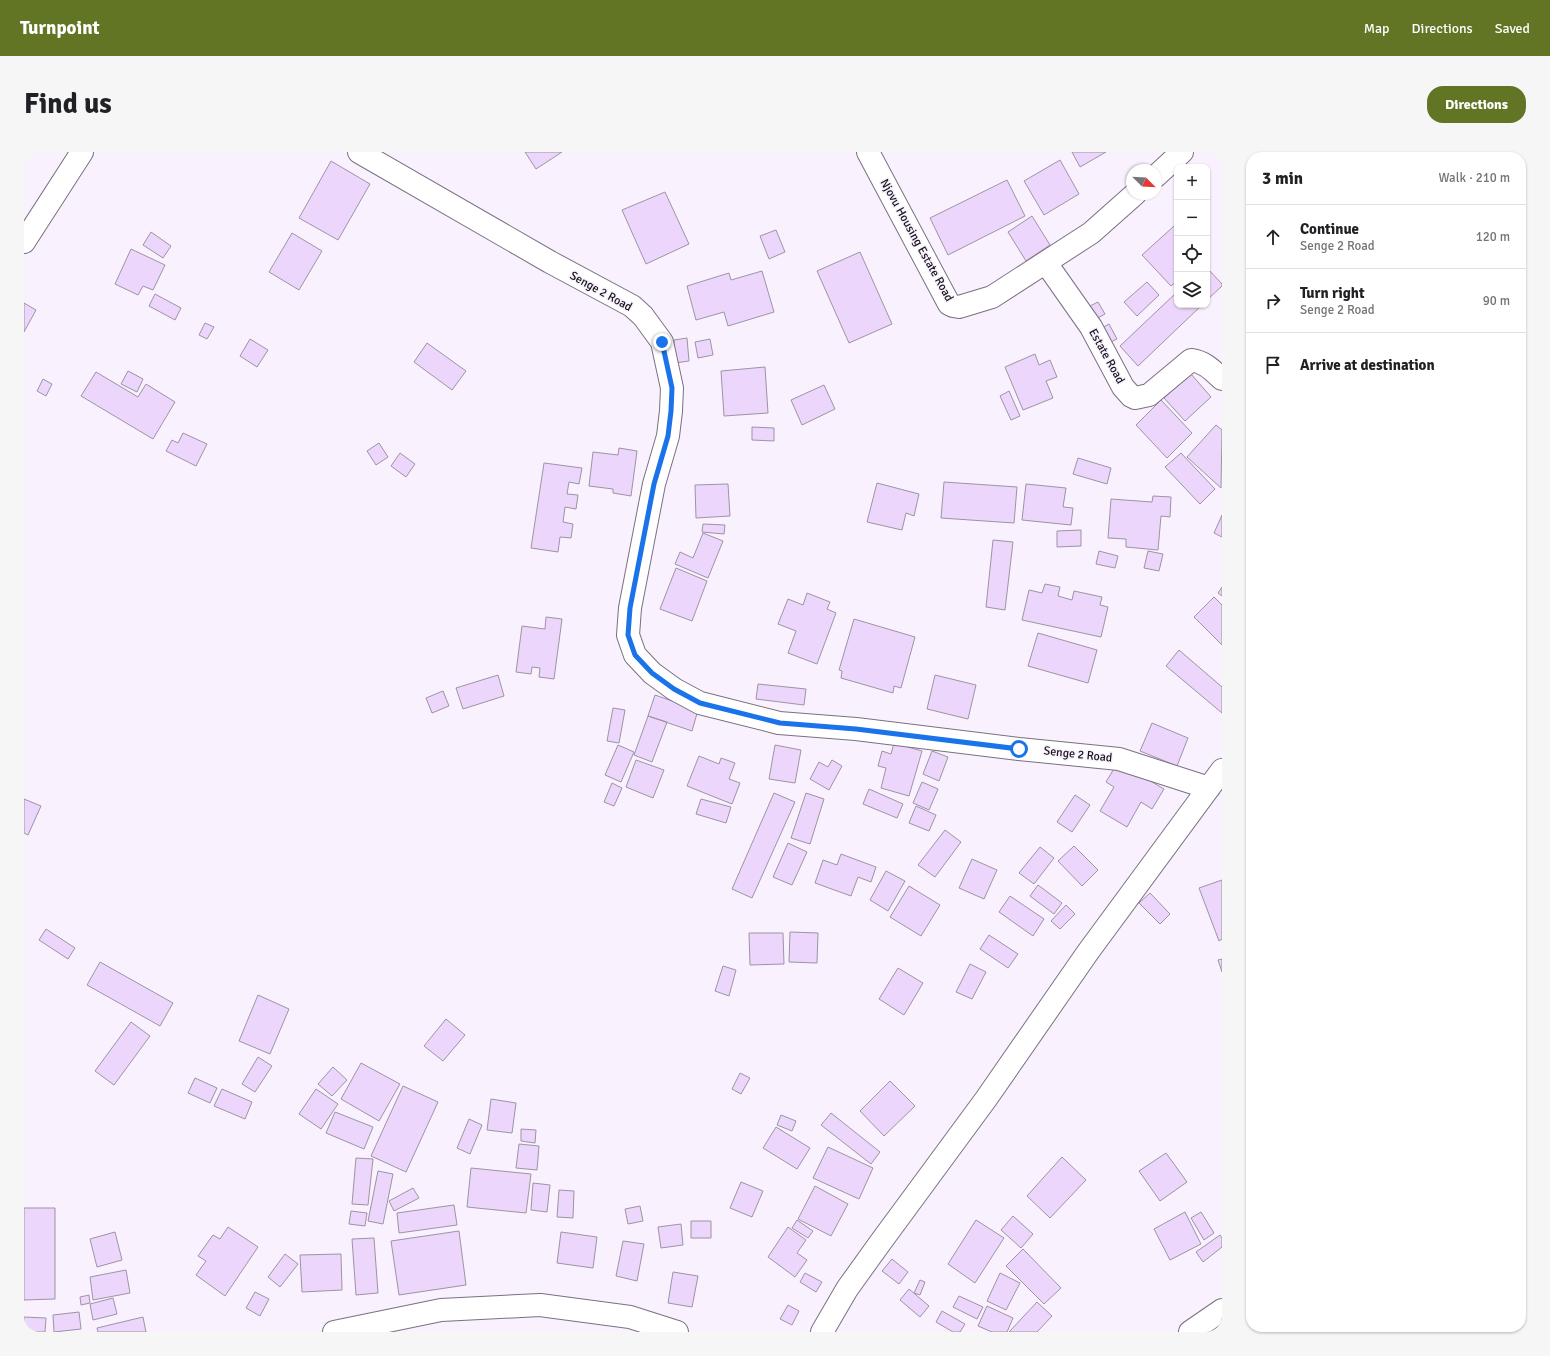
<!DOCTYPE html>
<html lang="en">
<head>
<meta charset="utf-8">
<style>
	body { margin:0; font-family:Signika,sans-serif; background:#f6f6f6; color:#202124 }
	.controls { position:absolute; right:12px; top:12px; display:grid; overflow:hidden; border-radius:8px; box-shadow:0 1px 3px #0004 }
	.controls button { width:36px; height:36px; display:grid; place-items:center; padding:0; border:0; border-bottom:1px solid #e0e0e0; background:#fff; color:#202124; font:20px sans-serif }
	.compass { position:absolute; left:1102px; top:12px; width:36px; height:36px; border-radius:50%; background:#fff; box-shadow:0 1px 3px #0004; rotate:114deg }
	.stop { position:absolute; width:12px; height:12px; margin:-9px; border:3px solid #1a73e8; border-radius:50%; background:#fff }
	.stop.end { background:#1a73e8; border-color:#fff; box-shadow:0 1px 4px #0008 }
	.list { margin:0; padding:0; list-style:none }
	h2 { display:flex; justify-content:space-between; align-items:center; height:52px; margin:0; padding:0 16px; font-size:17px }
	h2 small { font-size:13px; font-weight:400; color:#757577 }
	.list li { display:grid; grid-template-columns:26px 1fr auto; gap:12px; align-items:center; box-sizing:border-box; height:64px; padding:0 16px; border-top:1px solid #e0e0e0 }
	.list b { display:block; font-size:15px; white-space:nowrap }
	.list p { margin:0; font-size:13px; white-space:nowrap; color:#757577 }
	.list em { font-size:13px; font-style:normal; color:#757577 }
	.icon { flex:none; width:22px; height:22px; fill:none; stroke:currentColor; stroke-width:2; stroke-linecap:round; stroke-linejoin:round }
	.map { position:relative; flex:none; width:1198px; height:1180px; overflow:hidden; border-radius:16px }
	header { display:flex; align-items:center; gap:24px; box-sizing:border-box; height:56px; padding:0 20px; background:#617525; color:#fff }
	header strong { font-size:19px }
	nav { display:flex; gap:22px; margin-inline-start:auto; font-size:14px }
	.intro { display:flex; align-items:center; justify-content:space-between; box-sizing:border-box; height:96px; padding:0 24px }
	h1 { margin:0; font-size:28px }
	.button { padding:10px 18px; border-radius:16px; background:#617525; color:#fff; font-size:14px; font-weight:700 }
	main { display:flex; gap:24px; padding:0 24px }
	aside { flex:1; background:#fff; border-radius:16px; box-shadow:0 1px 3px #0004 }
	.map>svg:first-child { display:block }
</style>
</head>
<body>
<header>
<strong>Turnpoint</strong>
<nav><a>Map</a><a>Directions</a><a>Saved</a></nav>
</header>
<div class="intro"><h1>Find us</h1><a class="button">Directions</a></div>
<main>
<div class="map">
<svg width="1198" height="1180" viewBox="0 0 1198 1180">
	<rect width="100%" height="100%" fill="#f9f1fe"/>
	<path fill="#ecd6fb" stroke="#9d94a3" d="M501,0h37l-26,17z
		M1048,0h34l-26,15z
		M1036,8l19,34 -35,21 -20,-34z
		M307,9l39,23 -32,56 -39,-22z
		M983,28l18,36 -77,39 -18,-37z
		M641,40l24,52 -43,20 -24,-54z
		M1008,64l18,29 -24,16 -18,-29z
		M1150,74l3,3v52l-6,5 -29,-31z
		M752,78l9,22 -16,7 -9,-23z
		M127,80l20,14 -8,12 -20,-13z
		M268,81l30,18 -23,39 -30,-18z
		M107,97l34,16 -12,25 -10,-4 -5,9 -23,-11z
		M836,100l32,72 -43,19 -32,-72z
		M1183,116l15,16v2l-15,14z
		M738,119l12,41 -46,14 -4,-14 -28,8 -9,-34 42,-13 2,7z
		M1123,130l12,13 -22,21 -13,-14z
		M1153,140v13h25l-64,61 -18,-20z
		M131,142l26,14 -6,12 -26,-14z
		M1074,150l7,12 -11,6 -6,-13z
		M0,151l12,7 -12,22z
		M181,171l9,4 -7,12 -8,-4z
		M1085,172l8,15 -10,5 -7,-15z
		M663,186l2,23 -14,2 -1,-23z
		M226,187l18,11 -11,17 -17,-11z
		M686,187l3,16 -15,3 -3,-16z
		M403,191l39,28 -14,19 -38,-28z
		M1011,202l4,11 11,-5 7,17 -11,4 7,17 -30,12 -18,-43z
		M741,215l3,46 -44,3 -3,-45z
		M104,219l15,8 -6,13 -16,-8z
		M72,220l42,25 8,-13 29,18 -22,37 -72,-43z
		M1167,222l20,23 -26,24 -21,-23z
		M19,227l9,5 -6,12 -9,-5z
		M800,233l11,24 -33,16 -11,-25z
		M985,239l11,25 -9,4 -11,-24z
		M1137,248l31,33 -25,25 -31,-33z
		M1192,273l6,5 -1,58 -34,-31z
		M728,275l22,1v13l-22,-1z
		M159,281l24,11 -11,22 -30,-15 6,-11 6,3z
		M355,291l9,14 -12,8 -9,-14z
		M595,296l18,3 -6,45 -18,-3v-4l-24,-3 4,-34 25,3z
		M376,301l15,11 -9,13 -15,-11z
		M1157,301l34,36 -15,15 -35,-37z
		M1054,306l33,10 -4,16 -34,-10z
		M520,311l38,5 -3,16 -10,-2 -2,12 11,1 -2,14 -11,-2 -2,15 10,2 -2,14 -11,-1 -2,15 -27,-4z
		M920,330l73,5 -3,36 -73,-5z
		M853,331l42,11 -5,22 -8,-3 -4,17 -35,-8z
		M704,332l2,32 -34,2 -1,-33z
		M1002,332l40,4 -3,19 10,1 -2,17 -49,-5z
		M1129,344l18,1 -1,20 -9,-1 -3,34 -32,-3v-8l-18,-1 3,-39 41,3z
		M1198,363v22l-8,-4z
		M679,372l22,1 -1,9 -22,-2z
		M1057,378v16l-24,1v-16z
		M679,381l20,8 -15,37 -33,-14 5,-12 13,6z
		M969,388l20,2 -8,68 -19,-3z
		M1075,399l19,5 -3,12 -19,-4z
		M1124,399l15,3 -4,17 -15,-3z
		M652,416l31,13 -15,40 -32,-12z
		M1021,432l15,3 -2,9 14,4 2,-9 28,6 -2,8 8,2 -7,30 -79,-17 7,-30 13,3z
		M1198,435v9l-4,-3z
		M783,441l23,9 -3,7 9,4 -19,51 -29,-11 8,-22 -18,-7 10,-25 15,6z
		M1190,445l8,8v40l-28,-28z
		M522,465l16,2 -8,60 -15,-2 1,-9 -8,-1 -1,7 -15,-2 6,-46 23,3z
		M830,467l61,18 -14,51 -7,-2 -1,7 -52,-15 1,-7 -3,-1z
		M1014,481l59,17 -9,33 -60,-17z
		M1155,498l43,37v26l-56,-47z
		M474,523l6,21 -41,13 -7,-21z
		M911,523l41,10 -8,34 -41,-10z
		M734,532l48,5 -2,16 -48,-6z
		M419,539l6,15 -17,7 -6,-15z
		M631,543l43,15 -6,21 -44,-15z
		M589,556l12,2 -6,33 -12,-2z
		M624,564l19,6 -15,40 -18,-7z
		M1128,571l36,15 -11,28 -37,-15z
		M870,591l28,8 -13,45 -28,-8 5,-20 -8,-2 4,-15 9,3z
		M594,593l16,7 -13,30 -16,-7z
		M751,593l26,5 -6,33 -26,-4z
		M908,599l16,6 -9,24 -16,-7z
		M675,604l20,8 2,-6 14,5 -6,16 11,4 -8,21 -45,-18z
		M612,608l28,10 -11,28 -27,-11z
		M808,608l10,6 -13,24 -19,-11 9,-17 9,5z
		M1094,610l46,27 -12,20 -11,-7 -14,25 -27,-16 14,-24 -8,-5z
		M898,630l16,7 -9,21 -16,-7z
		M588,631l10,5 -8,18 -10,-4z
		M845,637l34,15 -6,14 -34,-14z
		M750,641l21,9 -43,96 -20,-9z
		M782,641l18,6 -14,45 -19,-6z
		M1051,643l15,10 -18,27 -15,-10z
		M0,647l17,7 -13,29 -4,-2z
		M677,647l30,8 -5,16 -30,-9z
		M892,654l20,9 -7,16 -20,-8z
		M921,678l16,12 -26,35 -17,-12z
		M764,691l19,9 -15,33 -19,-8z
		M1050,694l24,24 -16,16 -24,-25z
		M1016,695l14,11 -20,26 -15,-11z
		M817,702l35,13 -5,15 -13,-5 -7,19 -36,-13 8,-23 14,5z
		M948,707l25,11 -13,29 -25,-11z
		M862,719l19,10 -17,30 -18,-11z
		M1198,728v59l-3,2 -20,-53z
		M1014,733l24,18 -8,11 -24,-18z
		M885,734l31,19 -19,31 -31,-19z
		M1126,741l20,21 -10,10 -21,-21z
		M986,744l34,23 -11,17 -34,-24z
		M1042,753l9,9 -15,15 -9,-8z
		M22,777l29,19 -7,11 -29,-19z
		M766,780l28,1 -1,30 -28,-1z
		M725,781h34l1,31 -34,1z
		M965,783l29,19 -10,14 -28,-19z
		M1198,807v13l-4,-12z
		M76,810l73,41 -13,23 -73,-41z
		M946,812l16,8 -14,27 -16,-7z
		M699,814l13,4 -7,26 -14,-5z
		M874,816l25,15 -19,32 -25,-16z
		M234,843l31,14 -19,45 -31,-13z
		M422,867l19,16 -22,26 -19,-15z
		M107,870l19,14 -36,49 -19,-14z
		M234,905l14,9 -17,26 -13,-8z
		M337,911l39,21 -21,37 -38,-22z
		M309,915l14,13 -15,16 -14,-12z
		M716,921l10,5 -9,16 -9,-5z
		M171,926l22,10 -7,15 -22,-10z
		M866,929l25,25 -31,30 -24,-25z
		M379,934l35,16 -32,70 -35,-16z
		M198,937l30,13 -7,17 -31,-13z
		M292,937l22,15 -17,25 -22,-15z
		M467,947l25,4 -4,30 -25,-3z
		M311,960l38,15 -9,22 -38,-16z
		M807,961l49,39 -9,12 -50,-39z
		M757,963l15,6 -4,10 -15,-6z
		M445,967l13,6 -12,29 -13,-6z
		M752,975l34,21 -13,21 -34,-21z
		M497,977l15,1 -1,13 -14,-2z
		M495,992l20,2 -2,24 -21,-2z
		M804,995l45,21 -14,31 -46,-21z
		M1142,1001l21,29 -27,19 -21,-30z
		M1038,1005l24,23 -36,38 -23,-22z
		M332,1006l17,1 -5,46 -16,-1z
		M447,1016l60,6 -5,39 -59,-6z
		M354,1019l15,3 -10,50 -15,-3z
		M717,1030l22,9 -11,26 -22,-9z
		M509,1031l17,2 -3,27 -16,-2z
		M791,1034l33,18 -17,32 -33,-17z
		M389,1036l6,10 -25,13 -5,-10z
		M535,1038l15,1 -1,27 -16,-1z
		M430,1053l3,20 -58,8 -2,-20z
		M616,1054l3,15 -15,3 -3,-15z
		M0,1056h31v91l-31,1z
		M327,1059l16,2 -2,13 -16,-2z
		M1161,1060l16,32 -31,16 -16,-31z
		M1177,1060l13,21 -10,7 -13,-22z
		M989,1064l20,18 -12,14 -20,-18z
		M773,1068l16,11 -5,7 -16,-10z
		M952,1068l28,18 -29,45 -27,-19z
		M667,1069h20v17h-20z
		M657,1072l2,21 -22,3 -3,-21z
		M204,1075l30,20 -33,49 -29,-21 10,-14 -8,-5 15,-21 7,4z
		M764,1075l18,13 -9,13 10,7 -12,17 -27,-20z
		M435,1079l7,54 -67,10 -8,-54z
		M91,1080l7,28 -25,7 -7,-28z
		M537,1080l36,5 -4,31 -36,-5z
		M1196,1083l2,3v9l-19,15 -7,-10z
		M350,1086l4,55 -22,2 -4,-56z
		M599,1089l21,3 -7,37 -21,-5z
		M999,1097l38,39 -17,16 -38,-38z
		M261,1102l13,10 -18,23 -12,-10z
		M317,1102l1,36 -40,2 -2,-37z
		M868,1107l16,13 -9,12 -17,-13z
		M102,1118l4,23 -37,7 -3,-23z
		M649,1120l25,4 -6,31 -24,-4z
		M781,1121l17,9 -6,10 -16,-10z
		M976,1121l20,10 -14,27 -19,-9z
		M896,1128l5,2 -5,13 -6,-2z
		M885,1137l20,17 -9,11 -20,-17z
		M231,1140l14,7 -9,17 -14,-8z
		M65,1143l1,8 -9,2 -1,-8z
		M935,1144l24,11 -6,12 -24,-12z
		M89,1146l4,16 -24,6 -3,-16z
		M1013,1150l15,14 -15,16h-28z
		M764,1153l11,6 -7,14 -12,-6z
		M963,1154l26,12 -6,14h-15l-14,-6z
		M918,1159l23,13 -5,8h-7l-17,-10z
		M55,1160l2,17 -27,3 -1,-17z
		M0,1165l22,1 -1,14h-21z
		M119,1165l3,15h-48l-1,-4z"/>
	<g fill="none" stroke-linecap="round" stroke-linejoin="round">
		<g stroke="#7a7180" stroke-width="24">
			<path id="minor" d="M335,0l191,110 82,44 11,10 19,26 10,46 -1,23 -3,25 -14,48 -24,124 -2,27 7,20 17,18 22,16 26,14 79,20 77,6 163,20 100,10 90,29
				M844,0l81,152 4,2 6,1 33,-10 99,-64 44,-39
				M1132,24l26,-24
				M0,90l58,-90
				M1022,111l45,64 32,60 8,9 4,2 14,-3 42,-35c14,2 21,10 31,19
				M310,1180l107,-22 99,-5 90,12 47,15
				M798,1180l25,-43 33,-46 106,-144 102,-147 134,-182
				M1166,1180l32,-22"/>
		</g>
		<use href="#minor" stroke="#fff" stroke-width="22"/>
	</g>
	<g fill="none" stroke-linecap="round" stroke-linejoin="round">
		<path stroke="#1a73e8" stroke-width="5" d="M638,190l10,46 -1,23 -3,25 -14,48 -24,124 -2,27 7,20 17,18 22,16 26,14 80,20 76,6 163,20"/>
	</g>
	<g text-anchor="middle" stroke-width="3" stroke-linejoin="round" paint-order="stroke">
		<g font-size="12" fill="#18151a" stroke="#f9f1fe">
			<text transform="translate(893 88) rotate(61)" y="4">Njovu Housing Estate Road</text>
			<text transform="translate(577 139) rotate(29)" y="4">Senge 2 Road</text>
			<text transform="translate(1083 204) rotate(61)" y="4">Estate Road</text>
			<text transform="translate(1054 602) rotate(6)" y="4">Senge 2 Road</text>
		</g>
	</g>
</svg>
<div class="controls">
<button>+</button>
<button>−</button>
<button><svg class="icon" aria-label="locate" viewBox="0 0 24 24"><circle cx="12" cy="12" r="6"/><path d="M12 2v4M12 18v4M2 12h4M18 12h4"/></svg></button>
<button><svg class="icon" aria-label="layers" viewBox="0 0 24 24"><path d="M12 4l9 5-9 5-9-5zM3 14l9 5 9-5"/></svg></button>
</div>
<svg class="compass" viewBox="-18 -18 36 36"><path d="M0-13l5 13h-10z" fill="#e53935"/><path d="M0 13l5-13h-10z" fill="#757577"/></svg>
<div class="stop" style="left:995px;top:597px"></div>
<div class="stop end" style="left:638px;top:190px"></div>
</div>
<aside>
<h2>3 min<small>Walk · 210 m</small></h2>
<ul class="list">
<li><svg class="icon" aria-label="ahead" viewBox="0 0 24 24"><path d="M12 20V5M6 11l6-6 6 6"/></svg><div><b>Continue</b><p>Senge 2 Road</p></div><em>120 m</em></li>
<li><svg class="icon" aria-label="right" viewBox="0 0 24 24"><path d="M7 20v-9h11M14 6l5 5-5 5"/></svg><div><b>Turn right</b><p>Senge 2 Road</p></div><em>90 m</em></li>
<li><svg class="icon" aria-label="arrive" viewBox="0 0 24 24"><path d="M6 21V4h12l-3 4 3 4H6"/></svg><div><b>Arrive at destination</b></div></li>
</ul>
</aside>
</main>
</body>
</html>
